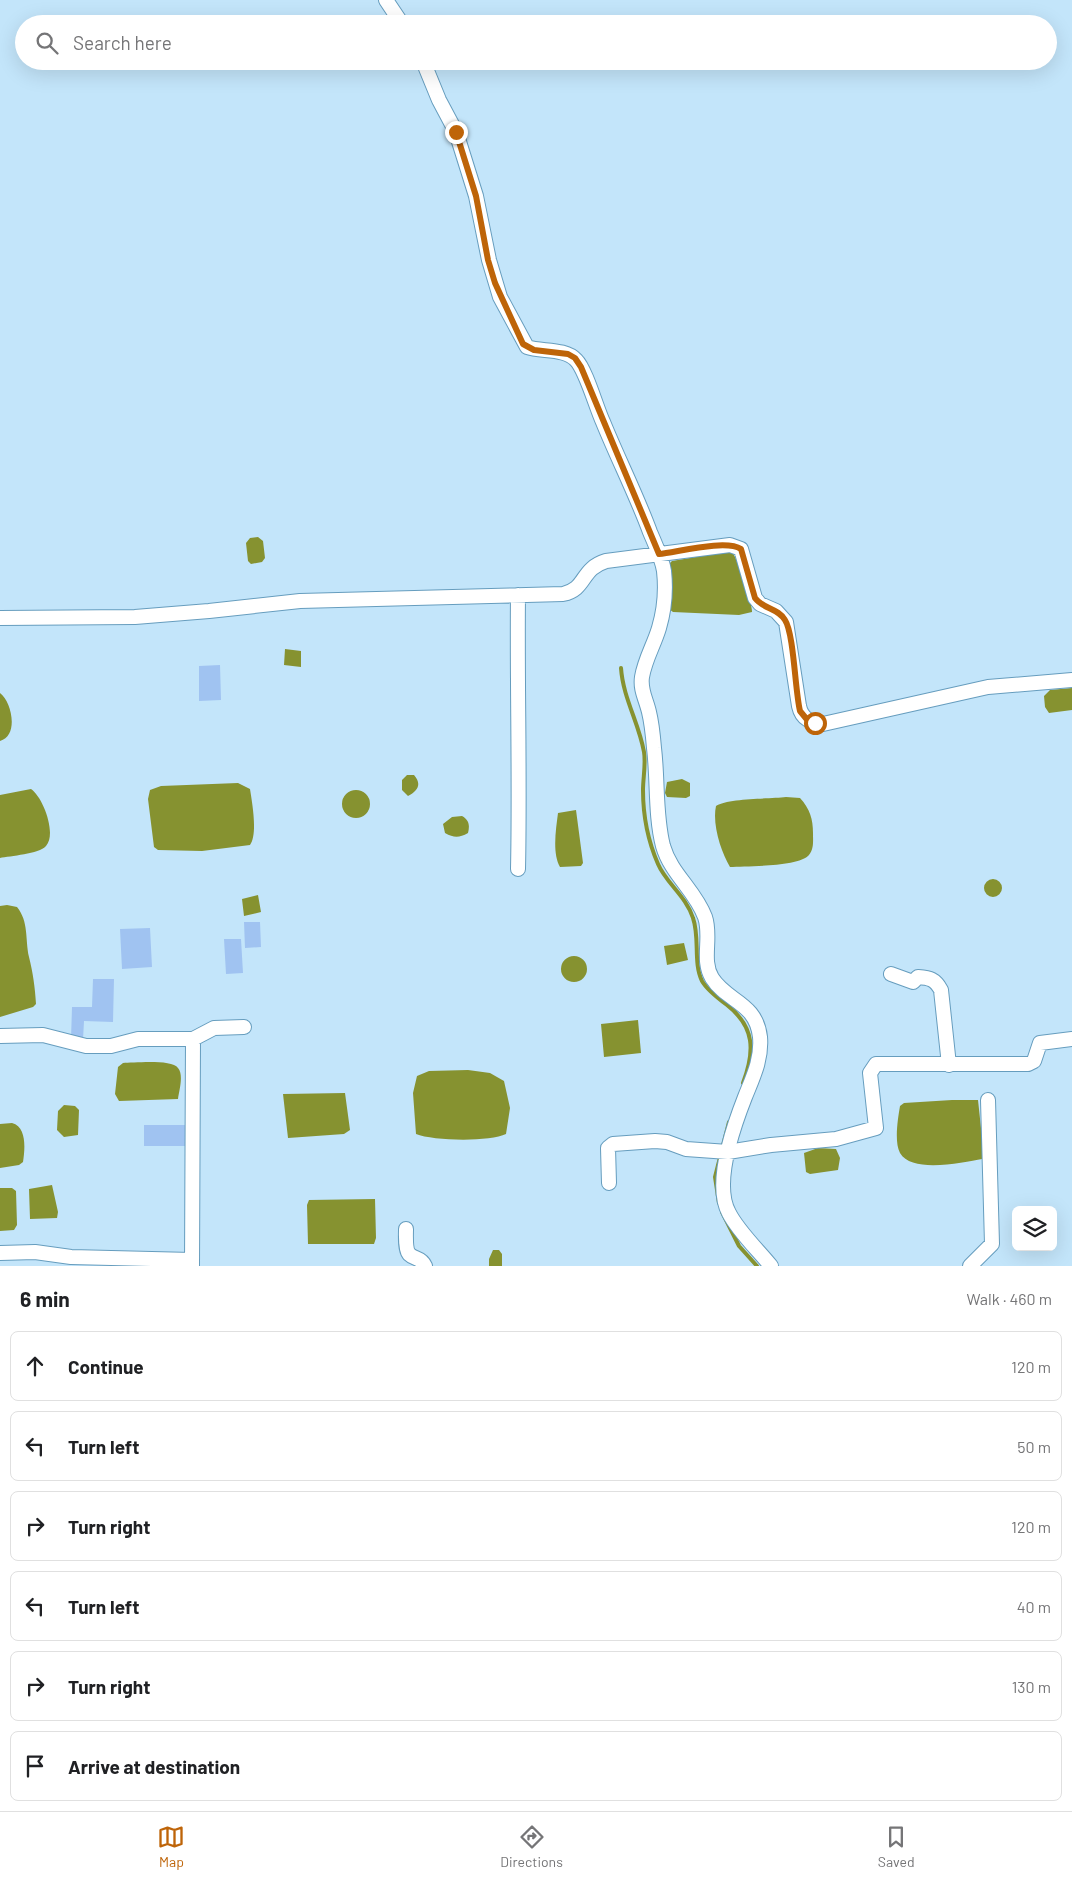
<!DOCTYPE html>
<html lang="en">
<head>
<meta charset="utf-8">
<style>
	body { margin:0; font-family:Barlow,sans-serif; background:#f2f2f2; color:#202124 }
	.controls { position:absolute; right:15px; bottom:15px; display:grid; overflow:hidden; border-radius:8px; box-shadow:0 5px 20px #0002 }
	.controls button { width:45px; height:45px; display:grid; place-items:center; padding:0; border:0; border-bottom:1px solid #e0e0e0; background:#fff; color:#202124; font:25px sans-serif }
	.stop { position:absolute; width:15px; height:15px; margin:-11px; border:4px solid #be6408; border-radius:50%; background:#fff }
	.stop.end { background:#be6408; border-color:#fff; box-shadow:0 1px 5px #0008 }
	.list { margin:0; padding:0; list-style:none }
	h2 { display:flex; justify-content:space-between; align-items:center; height:65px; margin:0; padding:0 20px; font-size:21px }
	h2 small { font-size:16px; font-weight:400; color:#757577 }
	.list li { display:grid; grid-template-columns:32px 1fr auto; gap:15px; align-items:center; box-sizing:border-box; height:70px; margin:0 10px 10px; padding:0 10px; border:1px solid #e0e0e0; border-radius:8px }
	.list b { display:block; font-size:19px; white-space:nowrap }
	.list em { font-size:16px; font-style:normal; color:#757577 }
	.icon { flex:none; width:28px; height:28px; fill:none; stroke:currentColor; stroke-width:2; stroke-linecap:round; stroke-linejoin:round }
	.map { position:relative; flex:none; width:1072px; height:1266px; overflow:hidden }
	.search { position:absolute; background:#fff; box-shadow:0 5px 20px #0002; left:15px; right:15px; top:15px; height:55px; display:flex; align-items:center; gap:12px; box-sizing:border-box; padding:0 18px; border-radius:28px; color:#757577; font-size:19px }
	.sheet { height:545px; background:#fff }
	nav { display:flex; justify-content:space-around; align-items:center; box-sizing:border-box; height:70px; border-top:1px solid #e0e0e0; background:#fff; font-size:14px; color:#757577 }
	nav a { display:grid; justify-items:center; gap:2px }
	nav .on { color:#be6408 }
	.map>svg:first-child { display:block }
</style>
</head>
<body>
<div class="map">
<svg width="1072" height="1266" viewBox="0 0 1072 1266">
	<rect width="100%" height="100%" fill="#c3e5fa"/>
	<path fill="#869230" d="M258,537l5,4 2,17 -3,4 -11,2 -3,-3 -2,-18 4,-5z
		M726,552h6c5,5 21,54 20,60l-13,3 -66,-3 -4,-3 -1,-44 4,-4z
		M285,649l16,2v16l-17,-2z
		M1072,688v22l-23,3 -4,-6 -1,-11 6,-6z
		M0,693c12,9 19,43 0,48z
		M407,775h7c8,9 4,16 -6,21l-6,-6v-10z
		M682,779l8,4v13l-4,2 -19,-1 -2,-4 2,-11z
		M238,783l12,6c2,13 8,45 0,56l-48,6 -44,-1 -4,-3 -6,-48 2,-9 11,-4z
		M31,789c12,8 26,45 15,57 -7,8 -36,10 -46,12v-63z
		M342 804a14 14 0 1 1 28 0a14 14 0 1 1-28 0Z
		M786,797l14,1c10,11 13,21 13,35 0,8 1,16 -4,22 -10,12 -63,11 -79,12 -9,-15 -18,-43 -14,-61 12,-8 54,-7 70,-9z
		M576,810l7,53 -2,3 -21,1c-8,-14 -4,-38 -2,-54z
		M462,816c7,4 8,9 6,17 -9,5 -14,5 -23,0l-2,-9 9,-7z
		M984 888a9 9 0 1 1 18 0a9 9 0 1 1-18 0Z
		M258,895l3,17 -17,4 -2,-17z
		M7,905l10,2c12,15 8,32 12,50 4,16 6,30 7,47l-3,3 -33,10v-111z
		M684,943l4,17 -21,5 -3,-19z
		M561 969a13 13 0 1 1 26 0a13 13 0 1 1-26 0Z
		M638,1020l3,33 -37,4 -3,-33z
		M123,1063c10,0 49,-4 55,5 6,7 1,23 0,31l-59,2 -4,-7 3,-27z
		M468,1070l22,3 14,8 6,27 -4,26c-16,8 -73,7 -90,0l-3,-41 4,-17 12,-5z
		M345,1093l5,37 -6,4 -56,4 -5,-44z
		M952,1100h26l6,56 -2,3c-18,3 -70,15 -82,-6 -6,-11 -2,-35 0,-47l4,-3z
		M64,1105l11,1 4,4 -1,25 -14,2 -7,-7 1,-19z
		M12,1123c15,4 13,26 11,39l-4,3 -19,3v-44z
		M818,1148l18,1 4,9 -2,12 -28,4 -4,-2 -2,-19z
		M52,1185l6,27 -1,6 -27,1 -1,-30z
		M0,1188h12l4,3 1,34 -3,5 -14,1z
		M375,1199l1,39 -2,6h-66l-1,-39 2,-5z
		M493,1250h6l3,4v12h-13v-7z"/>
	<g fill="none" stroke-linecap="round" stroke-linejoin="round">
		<path stroke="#869230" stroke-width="4" d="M621,668c2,30 18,55 23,84 2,12 -1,26 -1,38 0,25 5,51 15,74 8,19 28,32 35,54 7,20 0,45 9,63 5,9 17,18 25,24 28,22 28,46 16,78
			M719,1203l-4,-26 14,-55
			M722,1212l17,34 18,20"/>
	</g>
	<path fill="#a0c3f1" d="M220,665l1,35 -22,1v-35z
		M244,922h16l1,25 -16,1z
		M150,928l2,39 -30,2 -2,-40z
		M224,939h17l2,34 -17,1z
		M93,979h21l-1,43 -29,-1 -1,19 -12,-1 1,-32h20z
		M144,1125h42v21h-42z"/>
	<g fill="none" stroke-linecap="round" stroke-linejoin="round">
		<g stroke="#669dbe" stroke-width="16">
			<path id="street" d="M386,0l16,24
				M423,61l16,39 17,32 20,64 13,64 11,37 27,50c14,5 38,1 49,13 10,10 20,47 27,62 15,37 33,72 47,110 5,12 12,26 14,39 2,18 0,40 -5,57 -5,17 -14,31 -17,49 -2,13 4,22 7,35 3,12 4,24 5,36 4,33 1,67 9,98 8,28 32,44 42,71 7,20 -4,43 7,61 15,24 44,24 48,59 2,22 -7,40 -15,60 -11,28 -32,87 -16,116 9,18 29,37 42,53
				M0,618l135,-1 74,-6 91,-10 263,-7c24,-5 17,-25 43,-33l124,-16 11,4 14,49 5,6 16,7 10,11 13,84c3,14 12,16 24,18l165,-37 84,-7
				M518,869c2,-92 -1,-183 0,-274
				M891,974l22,8 5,-5c12,1 17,2 23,13l8,75
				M0,1036l43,-1 43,11h25l27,-7h55l21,-11 30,-1
				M609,1183l-1,-35 5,-4 42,-3 12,1 19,7 42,3 43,-7 65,-6 40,-11 -6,-55 6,-9h152l6,-3 6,-18 32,-4
				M406,1229c0,6 -1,20 3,25 6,6 12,3 16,12
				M0,1253l35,-1 36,5 121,3
				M192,1266l1,-227
				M970,1266l22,-22 -4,-144"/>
		</g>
		<use href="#street" stroke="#fff" stroke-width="14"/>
	</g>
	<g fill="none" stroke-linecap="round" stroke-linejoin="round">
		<path stroke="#be6408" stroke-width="6" d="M456,132l20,64 12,64 7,23 28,61 11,6 34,4 7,4 6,9 78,187c19,-2 67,-15 82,-5l14,49c8,11 23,10 30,22 9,14 10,71 15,91l9,11 6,1"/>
	</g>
</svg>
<div class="controls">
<button><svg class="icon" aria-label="layers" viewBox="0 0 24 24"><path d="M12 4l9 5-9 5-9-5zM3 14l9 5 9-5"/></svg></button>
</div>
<div class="stop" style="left:815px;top:723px"></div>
<div class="stop end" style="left:456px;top:132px"></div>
<div class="search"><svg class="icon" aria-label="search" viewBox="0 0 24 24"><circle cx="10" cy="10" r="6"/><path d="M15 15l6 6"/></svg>Search here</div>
</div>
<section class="sheet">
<h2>6 min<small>Walk · 460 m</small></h2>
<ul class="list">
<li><svg class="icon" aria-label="ahead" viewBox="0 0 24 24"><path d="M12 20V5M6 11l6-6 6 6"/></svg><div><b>Continue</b></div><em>120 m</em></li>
<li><svg class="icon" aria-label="left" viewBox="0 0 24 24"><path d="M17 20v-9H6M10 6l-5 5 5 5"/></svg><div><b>Turn left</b></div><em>50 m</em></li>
<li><svg class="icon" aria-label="right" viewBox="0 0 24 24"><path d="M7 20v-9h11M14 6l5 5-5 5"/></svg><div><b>Turn right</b></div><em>120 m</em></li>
<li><svg class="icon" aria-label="left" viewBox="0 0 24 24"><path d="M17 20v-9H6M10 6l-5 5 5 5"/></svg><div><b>Turn left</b></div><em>40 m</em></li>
<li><svg class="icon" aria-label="right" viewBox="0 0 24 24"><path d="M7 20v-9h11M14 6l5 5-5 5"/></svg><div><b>Turn right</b></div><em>130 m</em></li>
<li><svg class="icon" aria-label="arrive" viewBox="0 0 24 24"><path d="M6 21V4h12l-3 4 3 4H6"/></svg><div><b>Arrive at destination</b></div></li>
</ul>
</section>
<nav>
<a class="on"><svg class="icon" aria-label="map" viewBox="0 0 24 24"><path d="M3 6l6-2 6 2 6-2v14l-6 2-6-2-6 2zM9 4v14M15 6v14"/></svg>Map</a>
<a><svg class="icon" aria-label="directions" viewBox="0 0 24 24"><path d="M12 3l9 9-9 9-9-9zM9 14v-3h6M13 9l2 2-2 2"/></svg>Directions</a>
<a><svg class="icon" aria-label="saved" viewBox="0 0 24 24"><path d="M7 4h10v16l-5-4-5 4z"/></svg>Saved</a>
</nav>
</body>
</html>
